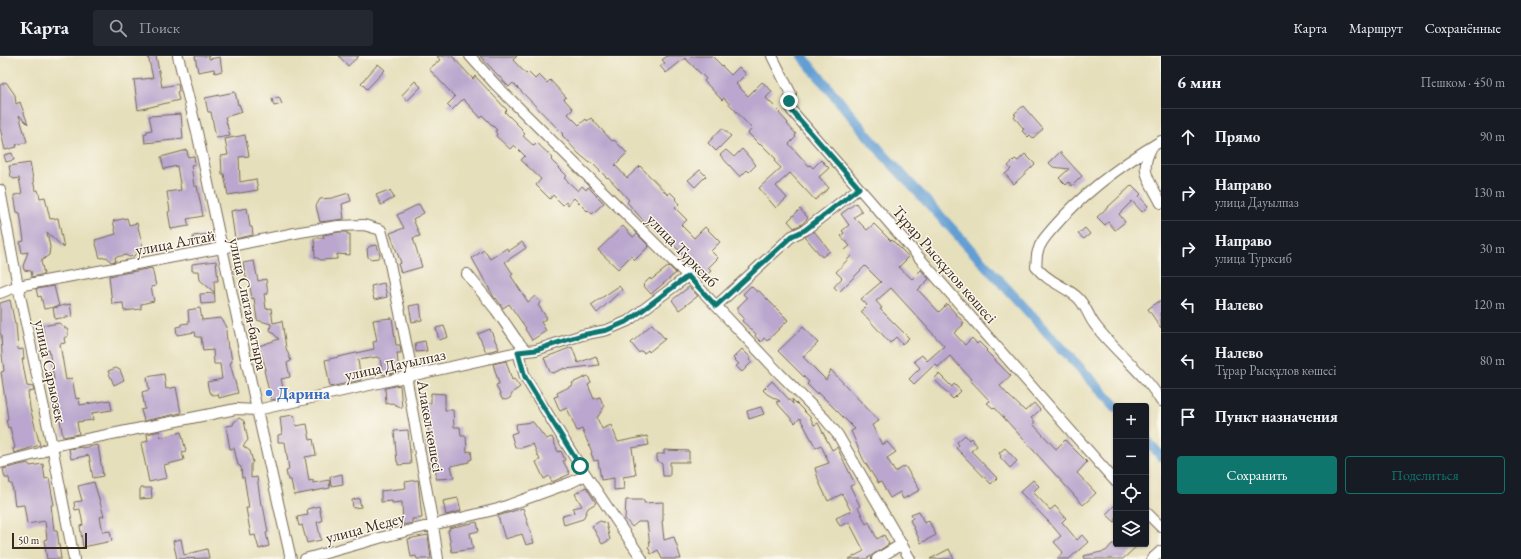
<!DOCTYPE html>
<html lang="ru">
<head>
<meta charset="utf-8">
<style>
	body { margin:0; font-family:"EB Garamond",serif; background:#242831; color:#f1f3f6 }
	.controls { position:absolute; right:12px; bottom:12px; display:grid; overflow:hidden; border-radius:4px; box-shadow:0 1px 3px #0004 }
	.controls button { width:36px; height:36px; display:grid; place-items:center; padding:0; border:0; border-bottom:1px solid #363941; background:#171b24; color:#f1f3f6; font:20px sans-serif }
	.scale { position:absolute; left:12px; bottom:10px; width:75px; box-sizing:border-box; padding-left:4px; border:2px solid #3b2a1e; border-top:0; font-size:11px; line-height:14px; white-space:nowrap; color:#3b2a1e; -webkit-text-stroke:3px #fbf7ec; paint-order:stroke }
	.stop { position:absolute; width:12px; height:12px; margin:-9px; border:3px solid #0f766e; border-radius:50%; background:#fff }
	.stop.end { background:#0f766e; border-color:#fff; box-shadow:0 1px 4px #0008 }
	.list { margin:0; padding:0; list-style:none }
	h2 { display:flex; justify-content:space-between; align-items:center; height:52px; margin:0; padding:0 16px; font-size:17px }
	h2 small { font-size:13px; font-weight:400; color:#9ea1a6 }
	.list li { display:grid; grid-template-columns:26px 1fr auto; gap:12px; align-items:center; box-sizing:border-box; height:56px; padding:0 16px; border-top:1px solid #363941 }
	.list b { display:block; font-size:15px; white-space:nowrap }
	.list p { margin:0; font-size:13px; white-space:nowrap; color:#9ea1a6 }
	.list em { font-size:13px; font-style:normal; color:#9ea1a6 }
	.actions { display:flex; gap:8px; padding:12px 16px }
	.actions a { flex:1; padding:9px 0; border:1px solid #0f766e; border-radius:4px; text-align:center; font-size:14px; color:#0f766e }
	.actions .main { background:#0f766e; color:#fff }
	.icon { flex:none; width:22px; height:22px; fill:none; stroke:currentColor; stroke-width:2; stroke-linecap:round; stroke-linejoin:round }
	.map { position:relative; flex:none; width:1161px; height:503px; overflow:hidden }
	header { display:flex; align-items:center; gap:24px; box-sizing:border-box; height:56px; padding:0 20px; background:#171b24; border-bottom:1px solid #363941 }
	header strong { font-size:19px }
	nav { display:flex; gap:22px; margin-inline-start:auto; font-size:14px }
	.search { width:280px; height:36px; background:#242831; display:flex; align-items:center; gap:10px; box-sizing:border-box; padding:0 14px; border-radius:4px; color:#9ea1a6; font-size:15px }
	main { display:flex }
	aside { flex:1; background:#171b24 }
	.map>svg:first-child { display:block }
</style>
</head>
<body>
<header>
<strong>Карта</strong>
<div class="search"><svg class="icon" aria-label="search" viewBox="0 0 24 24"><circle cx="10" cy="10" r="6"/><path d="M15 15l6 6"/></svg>Поиск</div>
<nav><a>Карта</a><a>Маршрут</a><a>Сохранённые</a></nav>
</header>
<main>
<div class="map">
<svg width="1161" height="503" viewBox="0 0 1161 503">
	<rect width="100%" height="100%" fill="#fbf7ec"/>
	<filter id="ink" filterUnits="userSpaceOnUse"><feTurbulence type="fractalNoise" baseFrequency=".025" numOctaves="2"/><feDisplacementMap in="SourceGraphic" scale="8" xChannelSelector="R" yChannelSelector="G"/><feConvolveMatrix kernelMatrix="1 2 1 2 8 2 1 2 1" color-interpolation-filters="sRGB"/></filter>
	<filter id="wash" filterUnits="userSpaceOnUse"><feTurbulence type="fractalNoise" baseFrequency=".012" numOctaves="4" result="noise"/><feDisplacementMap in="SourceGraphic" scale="16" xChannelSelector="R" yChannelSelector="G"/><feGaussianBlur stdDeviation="0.9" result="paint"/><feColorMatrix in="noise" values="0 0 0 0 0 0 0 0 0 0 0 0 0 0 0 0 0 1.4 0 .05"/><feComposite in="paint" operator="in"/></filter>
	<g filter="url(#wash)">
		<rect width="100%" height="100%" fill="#e6dfbb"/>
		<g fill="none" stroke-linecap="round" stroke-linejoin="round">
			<path stroke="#639ed3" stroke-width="10" d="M802,0l81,98 233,253
				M1146,384l15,16"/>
		</g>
		<g id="blocks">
			<path fill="#baa6ce" d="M148,0h8l6,31 16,-3 1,7 -2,1 2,8 -41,10 -4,-30 19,-2z
				M195,0h14v3l11,-2 2,14 -7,2 -1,-4 -16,3z
				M339,0h20l-11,10z
				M437,0h15l21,23 2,-3 32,34 -2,2 17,17 -1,1 4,4 -2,2 11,10 3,-3 16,15 -2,2 16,16 -3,2 14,13 4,-5 4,4 2,-3 16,16 -12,11 -4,-4 -1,1 -13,-13 -6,7 -2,-3 -3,3 -10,-10 -3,4 -14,-14 5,-6 -20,-19 4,-4 -11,-11 -4,4 -14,-13 1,-2 -2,-3 2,-1 -14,-14 -2,2 -18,-19 -11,11 -5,-5 8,-8 -26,-28 11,-9z
				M480,0h37l-4,4 13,14 2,-2 7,7 4,-4 8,8 3,-3 16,17 -2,2 9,10 -5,5 11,11 7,-6 1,2 4,-3 21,23 2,-1 13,13 -12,12 12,13 13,-12 28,29 2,-3 6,6 -1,1 4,5 -4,4 12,12 -6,5 13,13 11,-11 15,15 -9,9 7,7 -10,10 3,3 -7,6 -36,-38 -5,-4 -1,2 -13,-13 -1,2 -21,-24 2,-2 -21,-23 -1,1 -16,-16 -1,1 -12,-10 -16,-18 1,-1 -50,-51 -4,4z
				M667,0h45l19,19 8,-8 7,7 -10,10 12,12 14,-14 10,9 -6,7 14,14 -1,1 9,10 -1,1 9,10 -1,2 1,1 -7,7 20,22 1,-1 3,3 8,-8 8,8 -10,9 10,11 -14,12 -25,-27 -14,13 11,12 -11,10 -17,-20 22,-20 -7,-7 2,-2 -15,-15 -1,1 -12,-12 4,-4 -28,-31 -2,2 -18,-19 2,-2 -21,-21 -19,15 -6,-7 5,-3 -3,-3z
				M378,8l7,6 -18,19 -6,-6z
				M415,25l6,6 -14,14 -5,-6z
				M6,26l9,13 1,9 4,-2 8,22 -9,-9 8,27 -11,3 1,2 -12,3 -5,-22v-43z
				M235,36l3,13 1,-1 3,8 -17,5 5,19 -14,2 -5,-26h-3l-3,-14z
				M279,41l3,7 -8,2 -2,-7z
				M1023,50l20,23 -10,9 -3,-3 -2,2 -6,-6 2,-2 -10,-12 2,-2 -2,-1z
				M181,58l2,25 -38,4 -1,-9 3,-1v-2l5,-1 -3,-14z
				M722,72l9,8 -15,15 -8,-8z
				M245,79l4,21 -10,1 1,25 16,-3 2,11 -30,5 -4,-21h-2l-1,-18 7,-1 -3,-16z
				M742,93l14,16 -7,7 -2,-2 -7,7 -20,-22 6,-5 8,7z
				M187,94l1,7 6,-1 1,8 -4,1 3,21h3l6,30 -16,3 2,7 -18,3 -3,-17 2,-1 -3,-19 14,-2 -4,-24 -13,3 -3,-12z
				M1060,96l22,24 -10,10 -3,-4 -3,3 -7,-7 10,-9 -16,-2 -4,-4z
				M12,97l2,7 -8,2 -2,-7z
				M1025,98l10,10 -21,20 -9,-10 6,-5 -3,-3 7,-7 3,2z
				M30,107l5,27h3l2,8 5,-1 5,22 8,-1 6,30 -17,-16 3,15 -1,8 -8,6 3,13 -12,3 -1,-6 -7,-1 -1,-4 5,-14 -6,1 -2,-11 4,-1 -4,-28 -3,-1 -3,-17 8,-1 -3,-16 -5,1 -3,-2 -2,-11z
				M700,114l6,6 -11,11 -7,-7z
				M1132,129l9,9 -2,2 9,10 -6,6 -10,-11 -13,13 6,8 -10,8 -7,-8 -3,3 -8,-8z
				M390,134l4,8 -13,7 -5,-10 10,-4 2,1z
				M349,137l2,8 -9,3 2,15 -24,3 -4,-16 4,-7 12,-1z
				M856,147l6,9 -8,5 13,13 7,-6 17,17 1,-1 17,17 -10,10 13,12 9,-9 8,9 -11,11 21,22 8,-8 17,19 -2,1 1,1 -9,8 11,12 7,-7 5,6 2,-2 8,8 -1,1 25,25 -11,10 8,9 17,16 9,-8 6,7 -9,8 4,4 -2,2 23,25 9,-9 22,22 -10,11 19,20 -13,12 -88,-97 -1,1 -7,-6 3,-2 -19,-20 1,-1 -22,-24 -12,11 -3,-3 -21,20 -5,-5 11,-11 -6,-7 8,-6 5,6 17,-15 -53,-58 -15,13 6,7 -2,1 29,29 -7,6 -6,-7 -6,6 -29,-32 6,-6 -6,-6 20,-17 -16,-16 -26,26 -5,-5 8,-9 -6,-6 15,-16 -6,-6 5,-4 -9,-10 3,-3 -2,-2 7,-6 -8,-11z
				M419,148l5,9 -11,6 7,17 -7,2 9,29 -21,6 -3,-9 3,-1 -11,-30 14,-5 -7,-13z
				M247,152l3,19h2l1,8 -18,4 -4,-28z
				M800,153l8,9 -6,6 -8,4 -6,-7z
				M127,162l2,7 8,-2 7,28 -8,2 -2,3 -5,1 -3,-2 -11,2 1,4 -5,1 -4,-5 -7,1 -5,-18 21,-6 -3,-13z
				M623,170l10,11 4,-3 12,12 -14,14 -4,-4 -13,13 -20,-19z
				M1085,172l5,6 -6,5 -6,-5z
				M814,175l16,20 -8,6 -17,-20z
				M339,176h8v2h3v21l-13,-1v5l-16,1 -6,-3 -1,-19h10l-1,-3z
				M209,178l1,10 -16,3 -1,-11z
				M522,186l4,6 -21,14 8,12 -2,2 17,26 7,-6 6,7 -3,2 9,13 -6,4 5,9 -14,9 -7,-11 1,-1 -17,-24 -6,4 -7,-10 -1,1 -23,-41 12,-8 6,9 17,-11 2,3z
				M377,189l3,10 -2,3 -8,1 -2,-2 -1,-8 3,-3z
				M216,205l2,20h-4l1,22 -14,1 -1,-10 15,-1 -15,-13 -1,-9h-7v-7z
				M254,205l4,20 8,-2 2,15h-4l2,15 5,-1 2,15 9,-2 4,27 5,13 -4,2 3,14 -9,2 4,18 -14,3 -7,-30 2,-1 -7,-23 20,-7 -9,-9 1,-6 -14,-4 -3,-22 -2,1 -3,-19 -2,1 -4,-18z
				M669,210l7,7 -25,21 -8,-9 7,-7 1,2z
				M152,212l4,18 -5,1 3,14 -13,3v5l-17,2 -1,-8 -11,1 -3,-28z
				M384,227l3,14 -13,3 -3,-14z
				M54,230l5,20 -15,3 -3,-13 -3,1 -2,-8z
				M619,230l3,4 -25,23 -6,-8z
				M751,230l6,6 1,-2 30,30 -21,21 -3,-3 -3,4 -6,-6 1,-2 -14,-13 2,-3 -6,-6v-5l9,-9 -4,-4z
				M689,231l9,9 -19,14 -7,-10z
				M10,244l5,24h1l2,26 5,-1 1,10h-2l5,27 6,1 1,4 -6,1 2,16 10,37 -26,8 -1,-4 2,-1 -2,-8 -3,-13 -2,1 -2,-8 2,-1 -7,-47 3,-1 -2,-16 -1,-21h-1v-31z
				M1161,244v28l-13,-19z
				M70,248l2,12 -17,3 -2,-11z
				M420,248l2,16 -10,2 -3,-16z
				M200,252l2,12 19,-2 6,9 -1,5 2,17h2l2,13 -2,1 8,30 -19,5 -1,-4 -5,1 -4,-3 -2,-10 15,-3 -2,-15h-6l-1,-14 -10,1 -2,-14h-5l-1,-5 -18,3 -1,-8 5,-1v-2l8,-1 -1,-13z
				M392,262l4,27h4l1,8h-4l2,19 -16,3 -3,-17h-2l-1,-1 -19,3 3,20 -31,7 -5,-27 49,-11 -1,-7 4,-1 -4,-21z
				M59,267l9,7v6l-4,2 1,5 -5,1 6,36 6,-2 4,21 3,-1 1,7 30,-5 2,10 -20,3 1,7 -16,2 2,12 -16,3 -4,-23h-3l-2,-11h3l-5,-22 2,-1 -5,-30 -6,1 -1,-8h4l-4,-17z
				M652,268l13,15 -16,13 -1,-2 -4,3 -3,-2 -2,2 -8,-10z
				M444,270l4,11 -9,3 -3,-12z
				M803,271l15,16 -15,14 23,23 5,-10 48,51 -7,4 10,20 5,-3 9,10 -9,6 8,14 10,-6 15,24 -17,9 -3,-7 -10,6 -9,-16 -3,1 -15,-24 -12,-28 4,-2 -37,-37 -1,2 -10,-10 2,-2 -31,-31z
				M490,273l9,20 -13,3 -8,-18z
				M425,285l2,10 -11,1 -1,-9z
				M572,291l6,16 18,-7 3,9 -33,4 -1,-1 -12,5 -3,-1 -6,-14z
				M742,293l9,9 -2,2 3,2 -10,10 -6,-6 3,-2 -6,-6z
				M506,305l6,19 2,-1 6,8 -7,5 -3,6 -4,2 -4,-1 -6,-14 3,-1 -6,-20z
				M116,312l4,2 4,10 -10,5 -6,-14z
				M164,318l2,15 10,-2 5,26 -37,8 -3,-11 4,-1 -3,-17 7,-2 -2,-13z
				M939,318l13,13 2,-3 7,7 -8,8 -19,-20z
				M588,320l3,7 -3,2 6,14 6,-2 4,10 -7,11 5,11 9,-4 7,17 29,-6 2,9 -17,3 4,27 -13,2 1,12 -10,1v-12l-13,2 -3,-20 -4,1 -3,-8 1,-1 -10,-23 -5,2 -10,-23 -7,3 -6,-14 4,-1 -1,-3 16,-8 -1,-2z
				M772,325l21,23 -1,-5 18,18 4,8 4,-2 14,27 5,-3 18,37 -5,2 10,20 -2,1 8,17 3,-2 8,17 7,-4 5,9 -18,12 -5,3h-17l15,-8 -15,-29 -9,4 -4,-8 15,-7 -9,-17 -14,7 -9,-19 -4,-14 14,-5 -8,-18 -5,3 -16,-30 -5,5 -19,-21 4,-1 -13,-7 -4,-4z
				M400,329l2,23 -10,-5 -6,1 -1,-16z
				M431,337l14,1v16h8l1,17h6l1,9h5l1,16 4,-1 1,8 -3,1v2l-18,4 3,12 -18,1v-9h-5l-2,-22h-2l-1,-12h3l-2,-16h-4l-1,-13h2v-4h7z
				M761,351l3,7 -15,5 -2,-8z
				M294,359l2,11 11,-2 3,16 3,-1 3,16 -11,2 4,24 4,-1v3l16,-3 1,8 -36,7 -3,-15h-3l-2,-9 3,-1 -4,-28h-7v-7l4,-1 -2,-17z
				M239,362l5,3 4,19 -5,6 7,5 3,11 -2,2v14l6,-1 4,28h2l5,27 -2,1 3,13 -10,3 -4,-14 -4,1 -5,-28h3l-5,-31 -2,1 -1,-11 -3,-2 -4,-17 -4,1 -4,-23 7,-1 1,-3z
				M533,366l13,17 6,-2 6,15 3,-1 4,9 -2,1 7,13 -18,8 -3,-6 -5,3 -8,-17 4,-2 -7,-16 -12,4 -6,-1 -4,-13 6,-2 -1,-8z
				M408,374l3,34 -13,1v-3h-1l-3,-31z
				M160,375l1,7 20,-6 5,19 -4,1 2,8 -20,5 3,13 -18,4 -8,-39 7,-2 -1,-7z
				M965,379l4,5 2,-2 6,8 -6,5 26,27 -6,6 -35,-36 3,-3 -2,-3z
				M98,389l5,31 -10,2 -4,-23 -18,4 -2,-10 13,-2v1z
				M1005,392l12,13 -7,7 -10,-11 1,-1 -2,-3z
				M664,394l25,1v11h-19v14h-7l-1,-12 -5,-4v-6h7z
				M28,407l2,3 13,-2 2,15 4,-1 5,27h-3l3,25h3l4,29h-14l-3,-19 3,-1 -2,-18 -18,3 -3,-19 -9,1 -3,-22h-2l-1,-6h-4l-2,-9z
				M342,418l1,10 -12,2 -1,-9z
				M418,424l4,38 -10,1v4l-9,2 -1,-23 -10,1v-2l-11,1v-11l25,-3 -1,-6z
				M1033,424l6,6 -6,6 17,18 5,-4 11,12 -4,4 15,18 5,-5 6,7 -19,17h-12l6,-7 -9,-10 7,-6 -12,-14 -29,-30z
				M94,426l10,34 -4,1 3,15 7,-1 2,10 -29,6 -3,-21 3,-1 -3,-16 -5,1 -1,-8 8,-1 -4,-15z
				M586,431l10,16 -8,5 -5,11 -19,6 -2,-9 12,-3 -1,-5 9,-2 -7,-12z
				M140,432h11l1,10 -12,1z
				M359,442l2,9 -8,1 -1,-8z
				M458,442l3,13 -15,4 -3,-14z
				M626,444h18v3l19,-1v19h-1l2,19 10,-3 7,22h-19l-4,-9 -7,4 -3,-7 2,-1 -3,-24h-9l-6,5 -7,-8z
				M1116,448v19l-10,-9z
				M319,450l3,15 -5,1 4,18 -14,3 -5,-18 -3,1 -2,-9 11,-2 -1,-6z
				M523,452l11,35 -8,2 -4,-11 -17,5 -7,-23z
				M919,455l5,12 5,-2 7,14 -15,8 -11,-23 3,-2 -2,-4z
				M600,465l6,2 4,17 -8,4 -10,-18z
				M477,466l2,9 -9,2 3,16 -21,3 -4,-22h2l-1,-2z
				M428,479l3,24h-14l-1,-3 -5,1 -3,-18z
				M181,483l3,16 23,-6 2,9 -32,1 -4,-18z
				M1112,488h27l-16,15h-39l-1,-3 23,-5z
				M949,493l5,10h-24z"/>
		</g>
	</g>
	<g filter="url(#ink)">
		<use href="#blocks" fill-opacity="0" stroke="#776955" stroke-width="1"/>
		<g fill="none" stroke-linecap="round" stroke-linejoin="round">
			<g stroke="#776955" stroke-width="12">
				<path id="street" d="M178,0l19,76 60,278 34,149
					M470,0l25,28 193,192 92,98 45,45 13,16 72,124
					M772,0l19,38 -2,7 3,10c108,124 215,249 324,371
					M1161,85c-40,24 -78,52 -108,87 -6,7 -13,14 -15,23 -2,5 -1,11 -2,16 12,15 27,18 41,30 9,8 11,19 18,28 20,27 49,47 66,76
					M1152,91c-14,24 -2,34 9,56
					M0,134l18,96 34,160 22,113
					M467,218l29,36 20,29 10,12
					M0,237l18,-7 204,-38 78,-16 38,-6 26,-1 17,5 8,29 21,103 -4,14 27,149 5,34
					M716,250l76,-70 13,-6 54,-42
					M518,296l7,25 55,89 62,93
					M0,407l40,-10 12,-7 184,-37 21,1 261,-58 18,-2 46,-15 25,-5 21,-9 60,-45
					M1146,456l15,15
					M305,503l78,-22 115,-28 74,-27 14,-7
					M877,503l25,-15
					M1152,503l9,-8"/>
			</g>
			<use href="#street" stroke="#fff" stroke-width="10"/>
		</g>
	</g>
	<g fill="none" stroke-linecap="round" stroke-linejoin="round" filter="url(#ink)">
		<path stroke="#0f766e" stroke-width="5" d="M580,410l-55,-89 -7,-25 18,-2 46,-15 25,-5 21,-9 60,-45 28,30 76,-70 13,-6 54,-42 -67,-77 -3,-10"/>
	</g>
	<circle fill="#3f7fe0" stroke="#fbf7ec" stroke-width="1.5" cx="269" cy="337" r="4"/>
	<g text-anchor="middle" stroke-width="3" stroke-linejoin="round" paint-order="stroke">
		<g font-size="16" fill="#3b2a1e" stroke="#fbf7ec">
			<text transform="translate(175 186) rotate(-11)" y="6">улица Алтай</text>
			<text transform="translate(683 194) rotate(46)" y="6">улица Турксиб</text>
			<text transform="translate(945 208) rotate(49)" y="6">Тұрар Рысқұлов көшесі</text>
			<text transform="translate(249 248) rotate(78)" y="6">улица Спатая-батыра</text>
			<text transform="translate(395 308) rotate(-12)" y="6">улица Дауылпаз</text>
			<text transform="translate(51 315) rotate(78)" y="6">улица Сарыозек</text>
			<text transform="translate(431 370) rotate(80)" y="6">Алакөл көшесі</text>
			<text transform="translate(365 471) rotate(-15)" y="6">улица Медеу</text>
		</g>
		<g font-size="16" font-weight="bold" fill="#366cbe" stroke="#fbf7ec" text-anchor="start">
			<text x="277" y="343">Дарина</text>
		</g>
	</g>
</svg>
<div class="controls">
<button>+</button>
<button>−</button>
<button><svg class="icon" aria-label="locate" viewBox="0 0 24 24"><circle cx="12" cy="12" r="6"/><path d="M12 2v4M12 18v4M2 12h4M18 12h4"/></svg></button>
<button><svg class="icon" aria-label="layers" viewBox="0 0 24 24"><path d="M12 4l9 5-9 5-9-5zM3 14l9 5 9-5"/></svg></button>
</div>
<div class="scale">50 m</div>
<div class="stop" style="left:580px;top:410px"></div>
<div class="stop end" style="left:789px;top:45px"></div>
</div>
<aside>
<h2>6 мин<small>Пешком · 450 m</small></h2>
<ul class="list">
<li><svg class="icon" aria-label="ahead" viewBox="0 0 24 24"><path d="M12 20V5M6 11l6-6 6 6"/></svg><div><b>Прямо</b></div><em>90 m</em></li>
<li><svg class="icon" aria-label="right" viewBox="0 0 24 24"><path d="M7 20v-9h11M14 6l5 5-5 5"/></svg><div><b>Направо</b><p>улица Дауылпаз</p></div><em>130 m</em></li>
<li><svg class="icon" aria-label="right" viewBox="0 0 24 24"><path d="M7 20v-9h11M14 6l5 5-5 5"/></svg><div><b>Направо</b><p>улица Турксиб</p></div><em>30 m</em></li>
<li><svg class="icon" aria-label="left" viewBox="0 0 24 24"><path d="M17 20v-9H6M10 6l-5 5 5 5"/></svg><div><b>Налево</b></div><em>120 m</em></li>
<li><svg class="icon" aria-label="left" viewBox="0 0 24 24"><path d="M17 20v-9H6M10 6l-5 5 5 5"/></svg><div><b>Налево</b><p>Тұрар Рысқұлов көшесі</p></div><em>80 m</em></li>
<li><svg class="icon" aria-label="arrive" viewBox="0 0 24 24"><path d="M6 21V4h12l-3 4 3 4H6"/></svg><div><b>Пункт назначения</b></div></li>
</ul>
<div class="actions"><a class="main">Сохранить</a><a>Поделиться</a></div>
</aside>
</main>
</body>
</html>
